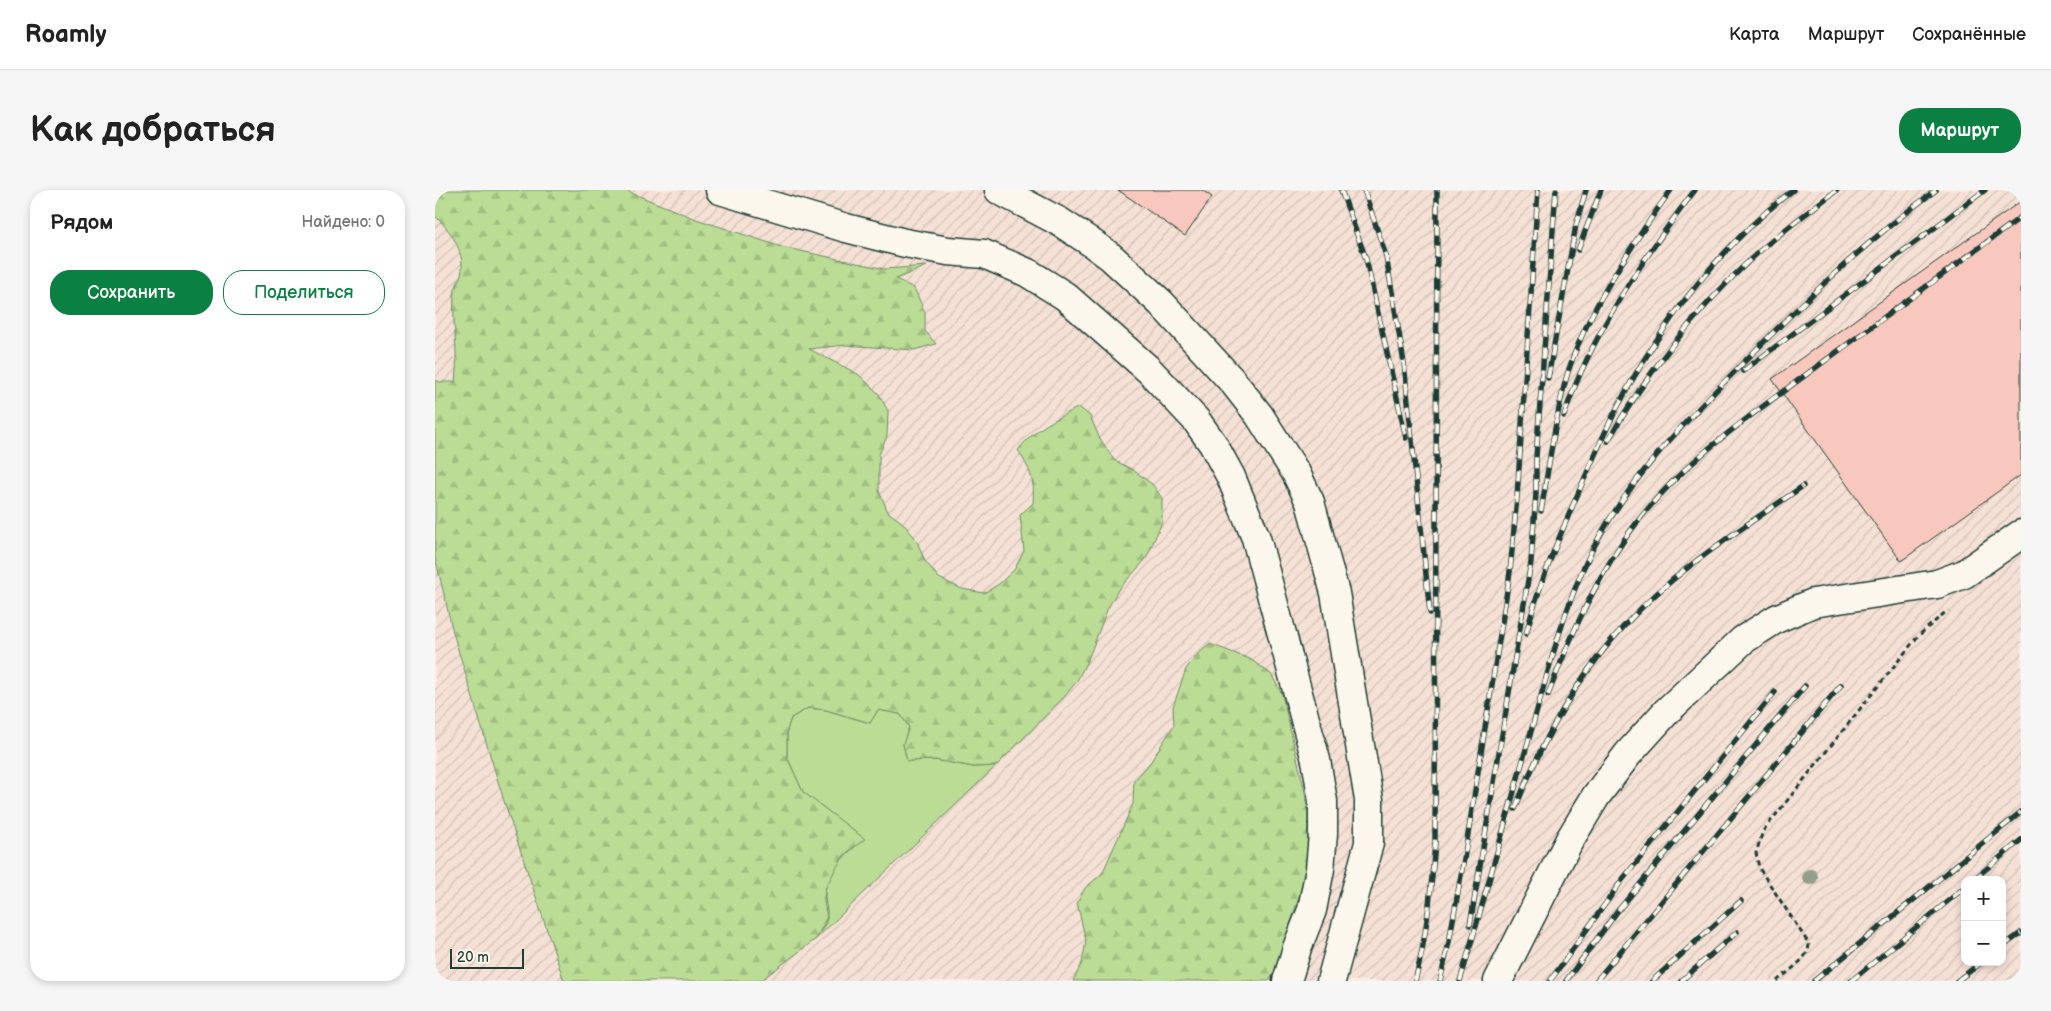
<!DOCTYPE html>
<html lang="ru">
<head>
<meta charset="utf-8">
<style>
	body { margin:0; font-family:"Balsamiq Sans",sans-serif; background:#f6f6f6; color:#222 }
	.controls { position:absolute; right:15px; bottom:15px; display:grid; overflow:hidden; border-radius:10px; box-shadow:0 2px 8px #0003 }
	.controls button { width:45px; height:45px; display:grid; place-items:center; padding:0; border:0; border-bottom:1px solid #e0e0e0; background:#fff; color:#222; font:25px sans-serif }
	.scale { position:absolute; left:15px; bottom:12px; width:74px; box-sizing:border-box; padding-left:5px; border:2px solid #1f3d34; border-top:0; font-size:14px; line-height:18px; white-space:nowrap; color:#1f3d34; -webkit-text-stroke:4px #fbf7ec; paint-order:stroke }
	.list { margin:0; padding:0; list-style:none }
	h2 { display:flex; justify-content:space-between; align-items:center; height:65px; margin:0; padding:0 20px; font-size:21px }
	h2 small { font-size:16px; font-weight:400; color:#767676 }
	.actions { display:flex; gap:10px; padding:15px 20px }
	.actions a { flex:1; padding:11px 0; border:1px solid #0b8043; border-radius:20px; text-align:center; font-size:18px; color:#0b8043 }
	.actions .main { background:#0b8043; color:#fff }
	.map { position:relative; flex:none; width:1586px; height:791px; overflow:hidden; border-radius:20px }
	header { display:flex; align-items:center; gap:30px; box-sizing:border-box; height:70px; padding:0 25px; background:#fff; border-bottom:1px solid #e0e0e0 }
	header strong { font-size:24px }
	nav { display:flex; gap:28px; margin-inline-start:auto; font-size:18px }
	.intro { display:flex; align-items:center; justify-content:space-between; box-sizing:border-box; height:120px; padding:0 30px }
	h1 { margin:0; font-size:35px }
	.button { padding:12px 22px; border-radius:20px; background:#0b8043; color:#fff; font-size:18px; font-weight:700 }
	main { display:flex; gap:30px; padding:0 30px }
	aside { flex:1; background:#fff; border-radius:20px; box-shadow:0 2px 8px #0003 }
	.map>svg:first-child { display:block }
</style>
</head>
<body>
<header>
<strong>Roamly</strong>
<nav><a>Карта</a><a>Маршрут</a><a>Сохранённые</a></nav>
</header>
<div class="intro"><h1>Как добраться</h1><a class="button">Маршрут</a></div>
<main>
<aside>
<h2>Рядом<small>Найдено: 0</small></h2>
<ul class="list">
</ul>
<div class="actions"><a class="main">Сохранить</a><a>Поделиться</a></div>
</aside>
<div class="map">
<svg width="1586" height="791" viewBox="0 0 1586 791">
	<defs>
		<pattern id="industrial-furrows" width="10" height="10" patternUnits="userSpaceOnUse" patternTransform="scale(1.25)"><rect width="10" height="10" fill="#f5e0d5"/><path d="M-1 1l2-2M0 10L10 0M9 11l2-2" fill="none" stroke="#d2c1b7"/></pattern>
		<pattern id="forest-firs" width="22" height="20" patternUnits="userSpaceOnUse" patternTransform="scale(1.25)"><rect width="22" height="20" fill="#bbdc95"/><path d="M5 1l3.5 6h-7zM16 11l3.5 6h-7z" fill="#a0be81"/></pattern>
	</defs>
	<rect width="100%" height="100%" fill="#faeee3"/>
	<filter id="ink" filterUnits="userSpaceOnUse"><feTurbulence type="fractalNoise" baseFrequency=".02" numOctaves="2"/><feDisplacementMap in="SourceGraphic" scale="10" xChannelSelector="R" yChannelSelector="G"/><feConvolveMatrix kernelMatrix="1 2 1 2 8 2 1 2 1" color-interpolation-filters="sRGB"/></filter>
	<g filter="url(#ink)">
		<path fill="url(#industrial-furrows)" fill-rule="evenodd" d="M0,0h1586v791h-1586zM1530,690h37v82h-37z"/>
		<path fill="#bbdc95" stroke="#6d8c64" d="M373,518l18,2 44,13 8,-13 22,4 9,13 -6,17 4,17 28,-1 39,7 22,-1 -180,173c3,-6 10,-14 11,-21 1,-8 -3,-18 -2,-27 3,-21 24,-40 39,-52l-61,-47 -16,-35v-27l4,-12z"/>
		<path fill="url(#forest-firs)" stroke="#6d8c64" d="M0,0h189l72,29 86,28 103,22 42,-3 -31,13 18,9 11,24v19l11,13 -22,6 -69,-5 -36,4 49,25 21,20 9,17 -1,25 -8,19v36l9,21 15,11 13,16 9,22 14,17 23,11 22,4 15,-9 15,-14 10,-19 -4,-36 13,-12c2,-24 -3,-33 -15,-53 16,-21 38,-31 61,-43l11,9 9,21 15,23 19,10 19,14 10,14v24l-16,37 -28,31 -11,20 -18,47 -12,24 -12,15 -69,70 -22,1 -39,-7 -28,1 -4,-17 6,-17 -9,-13 -22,-4 -8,13 -44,-13 -18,-2 -17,10 -4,12v27l16,35 62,47 -20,15 -9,14 -11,21 -1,12 3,17 -11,21 -56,42h-196l-60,-180 -50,-165 -19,-79v-177l5,2h15c4,-29 -3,-57 -1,-86 0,-10 9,-20 8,-30 0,-19 -13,-37 -27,-50z
			M775,454l40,15 21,15 11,20 26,111v63l-32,102 -7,11h-196l9,-18 4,-22 -9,-38 8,-15 17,-14 31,-70 1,-23 16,-18 24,-38 -1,-18 13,-38 12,-15z"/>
		<path fill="#f8c8be" stroke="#1f3d34" d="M683,0h84l10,7 -27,39z
			M1586,11v274l-120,86 -129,-182z"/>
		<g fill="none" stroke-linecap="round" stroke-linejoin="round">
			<g stroke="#1f3d34" stroke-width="31">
				<path id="minor" d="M285,0l126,38 59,15 43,8 36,3 44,19 37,23 84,74 47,50 17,24 18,33 25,61 60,222 7,41v33l-3,35 -8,41 -15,38 -10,33
					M564,0l61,32 29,19 22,16 50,46 73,80 25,32 37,58 14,29 25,91 34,207v43l-38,138
					M1063,791l71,-140 27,-45 32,-42 39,-43 76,-71 33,-21 37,-16 124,-19 27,-10 57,-40"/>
			</g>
			<path stroke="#1f3d34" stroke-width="3" stroke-dasharray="5 4" stroke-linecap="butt" d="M1342,791c11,-10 32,-22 32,-37l-50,-76 -3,-15 7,-22 155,-195 30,-26"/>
			<use href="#minor" stroke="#fbf7ec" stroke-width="28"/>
			<g stroke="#1f3d34" stroke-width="5.5">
				<path id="rail" d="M906,0l25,69 40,179
					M929,0l22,66 18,107 26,250
					M1143,60l23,-60
					M1308,181l242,-181
					M1113,188l28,-153 10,-35
					M1129,226c26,-80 80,-159 131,-226
					M1173,251c38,-67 87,-129 143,-182 27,-25 57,-47 86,-69
					M1106,321c8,-44 13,-89 25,-132 17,-62 67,-136 105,-189
					M1091,444c13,-50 33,-97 54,-145 12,-28 24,-56 38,-83 43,-82 101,-159 175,-216
					M1113,505c23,-60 50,-123 90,-174 47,-61 112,-105 173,-150 70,-51 140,-102 210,-154
					M1080,619c26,-66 62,-133 111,-185 50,-55 116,-95 177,-138
					M1538,690l48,-40
					M1035,735l61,-363 5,-69v-36l20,-267
					M1567,757l19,-14
					M980,791c12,-45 16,-91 20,-138l2,-653
					M1005,791l9,-39 16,-89 45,-281 7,-75 21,-307
					M1025,791c25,-84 48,-169 72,-253 15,-53 29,-108 51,-159 38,-85 106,-152 171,-217 58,-59 115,-113 182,-162
					M1115,791l73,-102 152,-187
					M1131,791l50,-68 189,-227
					M1161,791l245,-296
					M1217,791l89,-80
					M1246,791l56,-49
					M1379,791l207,-169
					M1416,791l114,-94
					M1522,791l25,-19
					M1578,791l8,-5"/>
			</g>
			<use href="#rail" stroke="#fbf7ec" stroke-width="4" stroke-dasharray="11" stroke-linecap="butt"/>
		</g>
		<circle fill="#939e8d" cx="1375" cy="687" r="8"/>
	</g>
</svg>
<div class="controls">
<button>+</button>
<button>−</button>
</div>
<div class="scale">20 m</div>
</div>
</main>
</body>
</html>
